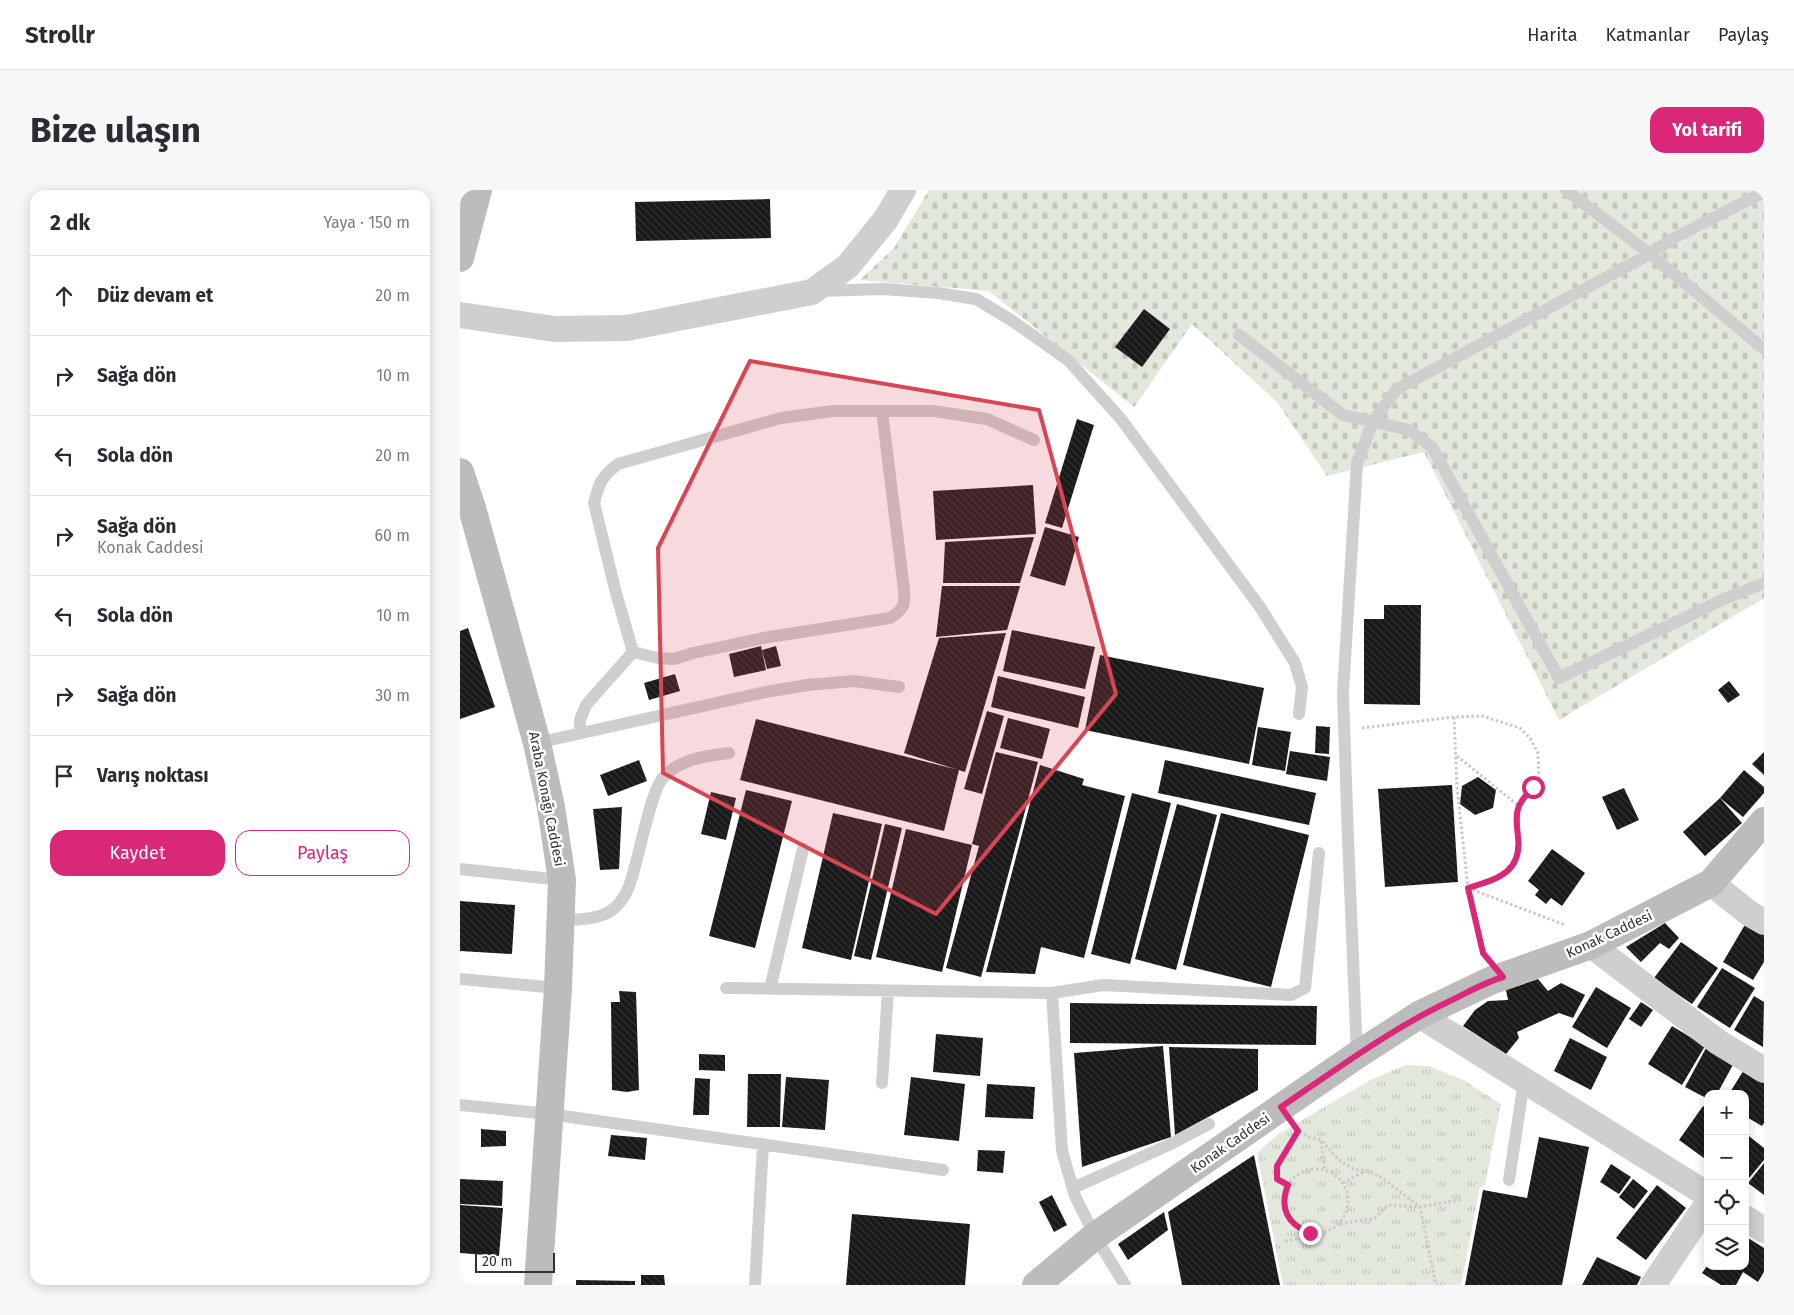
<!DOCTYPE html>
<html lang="tr">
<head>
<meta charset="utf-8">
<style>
	body { margin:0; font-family:"Fira Sans",sans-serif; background:#f7f7f7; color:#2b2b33 }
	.controls { position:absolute; right:15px; bottom:15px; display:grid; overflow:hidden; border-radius:10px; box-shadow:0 2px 12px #0003 }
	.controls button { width:45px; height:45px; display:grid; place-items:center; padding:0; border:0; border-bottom:1px solid #e1e1e2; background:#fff; color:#2b2b33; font:25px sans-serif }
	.scale { position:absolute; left:15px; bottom:12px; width:80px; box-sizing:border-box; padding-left:5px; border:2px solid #323232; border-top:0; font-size:14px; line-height:18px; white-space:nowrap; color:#323232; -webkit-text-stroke:4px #fff; paint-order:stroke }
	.stop { position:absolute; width:15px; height:15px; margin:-11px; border:4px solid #db2777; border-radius:50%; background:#fff }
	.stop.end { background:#db2777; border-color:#fff; box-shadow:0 1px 5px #0008 }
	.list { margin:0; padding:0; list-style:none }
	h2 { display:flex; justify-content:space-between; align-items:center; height:65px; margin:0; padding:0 20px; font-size:21px }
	h2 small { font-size:16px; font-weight:400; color:#7c7c81 }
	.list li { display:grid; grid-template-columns:32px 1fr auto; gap:15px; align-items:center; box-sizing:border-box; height:80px; padding:0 20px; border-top:1px solid #e1e1e2 }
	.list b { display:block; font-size:19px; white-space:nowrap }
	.list p { margin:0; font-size:16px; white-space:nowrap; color:#7c7c81 }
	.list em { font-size:16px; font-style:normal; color:#7c7c81 }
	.actions { display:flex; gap:10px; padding:15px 20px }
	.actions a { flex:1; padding:11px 0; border:1px solid #db2777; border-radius:15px; text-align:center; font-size:18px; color:#db2777 }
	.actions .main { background:#db2777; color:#fff }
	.icon { flex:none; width:28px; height:28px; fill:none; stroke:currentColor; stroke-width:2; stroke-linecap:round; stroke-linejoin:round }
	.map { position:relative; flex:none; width:1304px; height:1095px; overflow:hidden; border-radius:15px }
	header { display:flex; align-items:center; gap:30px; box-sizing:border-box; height:70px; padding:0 25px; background:#fff; border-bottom:1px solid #e1e1e2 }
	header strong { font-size:24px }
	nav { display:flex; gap:28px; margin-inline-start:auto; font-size:18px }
	.intro { display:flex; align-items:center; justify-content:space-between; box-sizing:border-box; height:120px; padding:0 30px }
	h1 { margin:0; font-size:35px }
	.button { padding:12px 22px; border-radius:15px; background:#db2777; color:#fff; font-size:18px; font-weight:700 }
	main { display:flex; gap:30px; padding:0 30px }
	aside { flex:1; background:#fff; border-radius:15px; box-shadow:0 2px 12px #0003 }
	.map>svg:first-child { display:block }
</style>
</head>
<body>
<header>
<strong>Strollr</strong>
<nav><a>Harita</a><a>Katmanlar</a><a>Paylaş</a></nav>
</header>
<div class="intro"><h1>Bize ulaşın</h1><a class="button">Yol tarifi</a></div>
<main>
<aside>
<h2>2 dk<small>Yaya · 150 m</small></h2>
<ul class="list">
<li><svg class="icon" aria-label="ahead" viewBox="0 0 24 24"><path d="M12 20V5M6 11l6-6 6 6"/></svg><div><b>Düz devam et</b></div><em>20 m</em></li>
<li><svg class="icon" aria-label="right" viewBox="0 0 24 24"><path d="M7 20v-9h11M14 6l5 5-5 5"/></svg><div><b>Sağa dön</b></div><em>10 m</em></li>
<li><svg class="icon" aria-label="left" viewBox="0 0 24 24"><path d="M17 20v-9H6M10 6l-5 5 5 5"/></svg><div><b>Sola dön</b></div><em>20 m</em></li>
<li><svg class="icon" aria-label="right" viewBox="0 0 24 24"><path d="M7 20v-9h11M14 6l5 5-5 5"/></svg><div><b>Sağa dön</b><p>Konak Caddesi</p></div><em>60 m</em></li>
<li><svg class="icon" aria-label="left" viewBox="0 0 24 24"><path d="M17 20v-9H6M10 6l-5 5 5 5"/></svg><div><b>Sola dön</b></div><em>10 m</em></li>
<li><svg class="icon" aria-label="right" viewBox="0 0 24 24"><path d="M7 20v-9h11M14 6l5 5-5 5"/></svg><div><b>Sağa dön</b></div><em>30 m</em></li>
<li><svg class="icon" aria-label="arrive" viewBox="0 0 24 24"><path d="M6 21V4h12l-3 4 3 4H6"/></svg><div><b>Varış noktası</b></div></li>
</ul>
<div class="actions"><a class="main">Kaydet</a><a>Paylaş</a></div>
</aside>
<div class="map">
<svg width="1304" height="1095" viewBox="0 0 1304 1095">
	<defs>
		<pattern id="cemetery-stones" width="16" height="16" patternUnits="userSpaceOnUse" patternTransform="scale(1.25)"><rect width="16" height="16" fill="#e2e8dc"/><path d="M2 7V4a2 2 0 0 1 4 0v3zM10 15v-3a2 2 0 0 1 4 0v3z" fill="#c2c7bd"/></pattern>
		<pattern id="park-tufts" width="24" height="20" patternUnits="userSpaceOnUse" patternTransform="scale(1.25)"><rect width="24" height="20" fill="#e2e8dc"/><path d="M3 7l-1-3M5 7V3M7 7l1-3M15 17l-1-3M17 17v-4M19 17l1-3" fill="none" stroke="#c2c7bd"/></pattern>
		<pattern id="building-back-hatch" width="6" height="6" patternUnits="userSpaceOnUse" patternTransform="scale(1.25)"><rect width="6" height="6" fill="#191919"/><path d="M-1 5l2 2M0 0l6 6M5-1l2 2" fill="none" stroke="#323232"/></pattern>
	</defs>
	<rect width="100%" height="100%" fill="#fff"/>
	<path fill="url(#cemetery-stones)" d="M469,0h835v408l-205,122 -135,-268 -97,24 -50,-74 -85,-78 -58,83 -145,-116 -129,-11 34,-32z"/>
	<path fill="url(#park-tufts)" d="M946,875l23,1 34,14 38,24 -16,81 -5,2 -19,98h-178l-26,-132 20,-18 95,-56z"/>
	<path fill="url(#building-back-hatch)" d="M310,9l1,39 -135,3 -1,-39z
		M684,119l26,20 -28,38 -27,-20z
		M617,229l17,6 -32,103 -17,-5z
		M573,295l3,49 -100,6 -3,-49z
		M585,337l34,10 -14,49 -35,-10z
		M574,347l-14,46h-77l2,-41z
		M482,396h78l-13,44 -71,7z
		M924,415h37l-1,100 -56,-1v-85h20z
		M8,438l27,79 -35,12v-88z
		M552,440l83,17 -10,42 -82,-18z
		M546,443l-41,139 -61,-19 35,-115z
		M301,456l5,24 -32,7 -5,-23z
		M316,456l5,20 -14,3 -5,-19z
		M640,465l164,33 -15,76 -164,-34z
		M215,484l5,17 -31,9 -5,-17z
		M538,486l87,21 -7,31 -87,-21z
		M1269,491l11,14 -12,8 -10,-13z
		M527,521l17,5 -22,78 -18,-5z
		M548,528l42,11 -8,30 -42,-11z
		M296,529l203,51 -15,61 -204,-51z
		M856,536l14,1 -1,27 -14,-1z
		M798,537l33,5 -6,39 -33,-6z
		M830,561l40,6 -3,24 -41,-7z
		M536,562l42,10 -57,215 -35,-9 33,-122 -7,-2z
		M1304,562v23l-12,-11z
		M179,570l8,21 -39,15 -8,-21z
		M705,570l151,33 -7,32 -151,-32z
		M580,575l44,14 -2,6 43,11 -41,162 -43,-11 -6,27 -49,-2z
		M1284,580l20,17v6l-21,24 -23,-19z
		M1018,587l18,13 -3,18 -18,7 -15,-11 2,-18z
		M992,595l6,97 -73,5 -7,-98z
		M1164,598l15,32 -22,10 -15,-33z
		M286,600l46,11 -37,147 -46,-12z
		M251,602l25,6 -10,42 -25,-6z
		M672,603l39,10 -41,161 -39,-10z
		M1260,608l22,25 -37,33 -22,-24z
		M717,614l40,11 -41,155 -41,-11z
		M162,617l-3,62 -19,1 -7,-61z
		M373,623l49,11 -31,136 -49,-12z
		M761,623l88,22 -38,152 -88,-22z
		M425,634l17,4 -31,132 -17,-4z
		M446,639l66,16 -30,127 -66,-15z
		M1092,659l33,24 -23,33 -11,-8 -5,6 -11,-9 4,-5 -11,-9z
		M0,711l55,4 -3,49 -52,-3z
		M1205,733l14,15 -10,11 -9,-6 -19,19 -15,-15z
		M1286,733l18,11v28l-11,18 -30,-18z
		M1221,752l37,26 -26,36 -38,-26z
		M1262,778l33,20 -25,40 -33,-21z
		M1078,789l10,12 13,-8 24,12 -12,23 -14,-5 -42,19 2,6 -13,16 -43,-28 12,-16 13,-9 20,-1 -2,-10z
		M1136,797l35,21 -24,40 -35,-21z
		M159,801l17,1 3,98 -12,2 -15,-2 -1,-88h9z
		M1294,806l10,6 -1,45 -29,-17z
		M1181,812l12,8 -12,17 -12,-8z
		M610,813l247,3 -1,39 -246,-2z
		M1212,836l33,20 -23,39 -34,-21z
		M476,844l47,4 -3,38 -47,-4z
		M1110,848l37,19 -16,33 -37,-19z
		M703,856l8,91 -89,30 -8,-114z
		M709,857l89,2v41l-83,45z
		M1246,858l28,15 -17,31h-9v5l-23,-12z
		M239,864l26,1v16l-26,-1z
		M1285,878l19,12v43l-2,3 -17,-10v-22h-16z
		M288,884h33l-1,53h-33z
		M326,887l43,3 -4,50 -43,-3z
		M451,887l54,7 -6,57 -55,-6z
		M235,888l15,1 -1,36h-16z
		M527,894l48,3 -2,32 -48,-2z
		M1243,916l5,4v51l-29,-21z
		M21,939l25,2v15l-25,1z
		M1285,943l19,15v12l-19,23z
		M151,945l36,3 -2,22 -37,-4z
		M1079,947l50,10 -27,138h-97l18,-95 44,8z
		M518,960l27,1 -2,22 -26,-2z
		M794,965l26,130h-98l-14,-73z
		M1304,973v32l-16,-12z
		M1151,974l20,13 -12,17 -19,-12z
		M0,989l43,2 -1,25 -42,-2z
		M1173,989l15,12 -14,18 -15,-12z
		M1197,995l29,23 -40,52 -30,-22z
		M592,1005l15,30 -13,7 -15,-30z
		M0,1015l43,3 -4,48 -39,-3z
		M704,1022l4,18 -40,30 -10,-16z
		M392,1024l118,10 -5,61h-119z
		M1285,1046l19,12v24l-6,10 -15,-10 -7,13h-15l-19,-12 5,-7h38z
		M1137,1067l44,20 -4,8h-55z
		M181,1085h23l1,10h-24z
		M116,1090l59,1v4h-59z"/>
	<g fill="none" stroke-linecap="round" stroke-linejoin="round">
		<path stroke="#c9c9c9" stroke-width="3" stroke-dasharray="2.5 2.5" stroke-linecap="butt" d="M994,527l3,70 11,101 16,66
			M902,538l92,-11 28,-1 38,12 10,10 8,15 1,26 -20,27 -3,11 3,30 -4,17 -21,16 -26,8
			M997,566l62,50
			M1008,698l97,37
			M836,938l11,8 14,4 17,19 17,11h11l15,7 39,30 16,78
			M861,951l4,29
			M824 1011a32 32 0 1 1 64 0a32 32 0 1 1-64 0Z
			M883,993l22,-12
			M828,995l-11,-6v-13l21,-35
			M880,1034l35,-6 13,-13 32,2 43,-8
			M825,1051l29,-6"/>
		<path stroke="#cfcfcf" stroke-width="12" d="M1106,0l84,64 114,95
			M359,101l64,-2 55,4 38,6 35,21 57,40 53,59 139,188 35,56 7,24 -3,27
			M779,145l104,80 66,15 23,17 127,231 165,-79 40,-16
			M173,462l-17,-59 -22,-90c5,-20 8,-27 24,-39l163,-46 52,-7h100l54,8 47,21
			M173,462l25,6 16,1 19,-6 70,-15 127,-20c14,-9 15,-12 14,-28l-22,-179
			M120,543v-13l6,-15 47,-53
			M77,553l229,-51 41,-7 47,-4 45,6
			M0,679l102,11
			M100,731c16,-2 35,-1 49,-9 15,-9 21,-26 25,-42 6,-20 17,-77 28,-91 16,-20 44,-23 67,-26
			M0,789l98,9
			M266,798l326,5 10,158 13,45 20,40 30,49
			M310,799l33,-140
			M592,803l51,-8 188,10 14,-7 14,-135
			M897,865l-9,-216 -5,-146 14,-230 16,-42 24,-32 253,-135 24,-16 90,-46
			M422,893l6,-92
			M0,915l89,9 394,56
			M1049,990l15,-99
			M613,998l100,-45 36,-19
			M295,1095l8,-141"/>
		<path stroke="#cfcfcf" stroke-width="26" d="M0,125l95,14 72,-1 185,-36 36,-26 38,-47 17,-29
			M1251,693l39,31 14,8
			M1131,755l127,97 46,28
			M959,825l289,180
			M1285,1028l19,12
			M1193,1095l55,-82"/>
		<path stroke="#bcbcbc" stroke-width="28" d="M0,68l18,-68
			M0,282l12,36 65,235 14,64 11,73 -4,108 -20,297
			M576,1095l59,-49 262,-181 62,-40 71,-34 101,-36 120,-62 53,-62"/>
	</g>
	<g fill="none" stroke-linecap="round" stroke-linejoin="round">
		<path stroke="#db2777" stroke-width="6" d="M850,1043c-23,-9 -31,-25 -22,-48l-11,-6v-13l21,-35 -17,-24c56,-38 111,-79 173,-108 16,-8 32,-17 49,-22l-20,-24 -15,-65c29,-9 54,-15 50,-51 -1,-10 -3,-22 1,-31 3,-7 9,-13 14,-19"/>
	</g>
	<path fill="#d84554" fill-opacity="0.2" stroke="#d84554" stroke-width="4" stroke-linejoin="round" d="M290,171l289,49 77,284 -180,220 -273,-141 -5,-225z"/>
	<g text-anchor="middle" stroke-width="5" stroke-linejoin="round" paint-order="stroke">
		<g font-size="14" fill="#323232" stroke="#fff">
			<text transform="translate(87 609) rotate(79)" y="5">Araba Konağı Caddesi</text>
			<text transform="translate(1149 744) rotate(-25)" y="5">Konak Caddesi</text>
			<text transform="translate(770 953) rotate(-35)" y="5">Konak Caddesi</text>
		</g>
	</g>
</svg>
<div class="controls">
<button>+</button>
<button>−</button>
<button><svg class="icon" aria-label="locate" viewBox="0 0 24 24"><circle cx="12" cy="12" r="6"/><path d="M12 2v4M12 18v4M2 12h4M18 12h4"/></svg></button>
<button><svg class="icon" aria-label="layers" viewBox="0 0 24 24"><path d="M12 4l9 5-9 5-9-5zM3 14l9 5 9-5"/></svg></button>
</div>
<div class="scale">20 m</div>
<div class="stop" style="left:1073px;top:597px"></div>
<div class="stop end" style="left:850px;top:1043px"></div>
</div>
</main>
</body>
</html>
